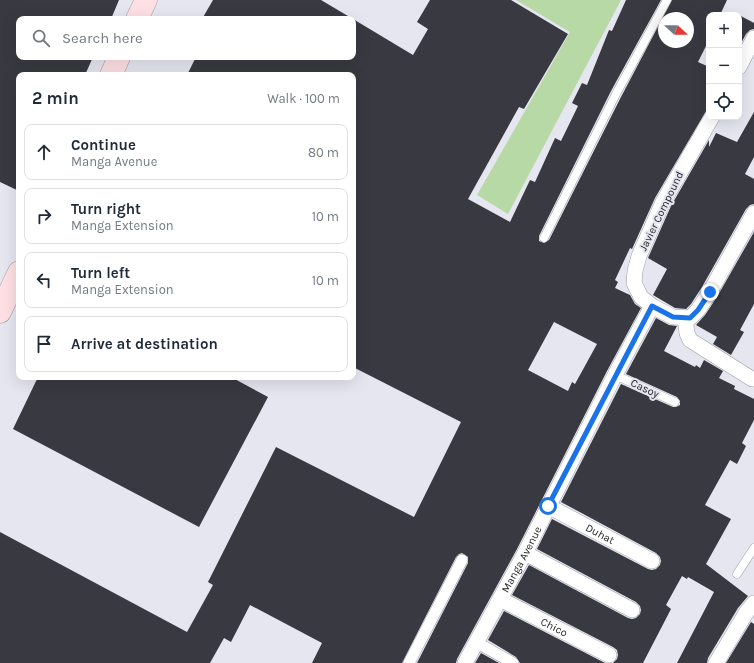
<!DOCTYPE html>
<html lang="en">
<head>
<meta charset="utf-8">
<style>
	body { margin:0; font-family:Karla,sans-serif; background:#f6f6f7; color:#1f2937 }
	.controls { position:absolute; right:12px; top:12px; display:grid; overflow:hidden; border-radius:8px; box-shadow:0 4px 16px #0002 }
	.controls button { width:36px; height:36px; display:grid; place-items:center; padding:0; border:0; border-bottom:1px solid #e0e1e3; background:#fff; color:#1f2937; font:20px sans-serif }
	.compass { position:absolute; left:658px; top:12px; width:36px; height:36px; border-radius:50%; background:#fff; box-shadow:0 4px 16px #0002; rotate:111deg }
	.stop { position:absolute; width:12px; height:12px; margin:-9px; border:3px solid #1a73e8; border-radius:50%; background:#fff }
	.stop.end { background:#1a73e8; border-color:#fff; box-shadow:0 1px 4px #0008 }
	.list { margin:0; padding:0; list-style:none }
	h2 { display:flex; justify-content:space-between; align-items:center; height:52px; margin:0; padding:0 16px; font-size:17px }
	h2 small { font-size:13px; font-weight:400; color:#747a83 }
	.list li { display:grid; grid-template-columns:26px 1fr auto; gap:12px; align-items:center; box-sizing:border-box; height:56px; margin:0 8px 8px; padding:0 8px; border:1px solid #e0e1e3; border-radius:8px }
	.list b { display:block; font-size:15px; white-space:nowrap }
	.list p { margin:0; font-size:13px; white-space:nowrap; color:#747a83 }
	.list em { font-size:13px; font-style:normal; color:#747a83 }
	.icon { flex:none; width:22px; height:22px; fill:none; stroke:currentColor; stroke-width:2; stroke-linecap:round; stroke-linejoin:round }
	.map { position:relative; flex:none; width:754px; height:663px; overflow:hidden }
	.search { position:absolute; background:#fff; box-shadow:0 4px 16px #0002; left:16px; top:16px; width:340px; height:44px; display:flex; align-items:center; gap:10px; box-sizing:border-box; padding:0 14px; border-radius:8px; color:#747a83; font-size:15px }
	.panel { position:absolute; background:#fff; box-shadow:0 4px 16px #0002; left:16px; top:72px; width:340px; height:308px; border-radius:8px }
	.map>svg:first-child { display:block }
</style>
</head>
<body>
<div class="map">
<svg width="754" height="663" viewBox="0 0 754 663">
	<rect width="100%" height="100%" fill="#e5e6f0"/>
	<path fill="#b7d9a5" d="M516,0h105l-113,214 -31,-19 93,-163z"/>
	<path fill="#393941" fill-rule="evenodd" d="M0,0h119l-8,19h-92v38h74l-8,18h-66v116l-19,-9z
		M213,0h108l32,19h-151z
		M430,0h81l57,34 -44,75 -5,-2 -51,92 42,23 20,-42 5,2 20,-44 6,3 17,-35 -6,-3 10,-20 5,2 22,-55 3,1 14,-31h35l-50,91 -72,145v5l5,2 5,-3 72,-143 51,-97h55l-7,15h-11v25l-11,22 11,5v39l-54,92 -23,51 -2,-1 -15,32 3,2 -3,6 15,7 5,9 6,4 -34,63 -90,178 -60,110 -1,4h-39l51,-100v-6l-6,-4 -3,1 -3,3 -54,106h-90l10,-20 -72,-38 -19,37 -7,-4 -14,25h-210v-131l187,100 26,-47 -5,-3 68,-135 138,70 47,-95 -108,-55v-292h-166l9,-18h157v-38l60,36 15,-26 -11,-7zM664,18h24v24h-24zM554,322l43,22 -22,40 -3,-2 -4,9 -40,-21z
		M739,15l15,8v6l-4,1 -4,4 -7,13z
		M754,112v45l-9,17 9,5v25l-4,1 -4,4 -44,78 -11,17 -5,5 -11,-1 -22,-13 14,-26 -19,-11 23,-52 38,-66v7l7,-14 21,9z
		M754,232v72l-14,26 4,2 -13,23 -18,-11 4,-7 -21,-12 9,-10 12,-18z
		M656,318l13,7 8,1 -13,25 31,16 1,-2 4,3 4,-8 19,11 -4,7 16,8 -1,3 20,10v21l-12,23 4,3 -9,18 -7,-4 -25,45 26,14 -25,45 42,32 -10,12 -30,50 -1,5h-30l37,-71 -26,-15 -1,2 -5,-3 -16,29 5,4 -28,54h-30l4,-4 1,-4 -1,-5 -4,-3 -101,-52 17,-30 99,53 4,1 4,-1 4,-4 1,-4 -1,-4 -4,-4 -99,-53 15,-30 96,50 4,1 4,-1 4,-4 1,-4 -1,-4 -4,-4 -95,-51 60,-118 52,23h3l4,-2v-4l-3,-4 -51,-23z
		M38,377h193l37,20 -69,130 -186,-98z
		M504,611l101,52h-85l-4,-6 -28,-17z
		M751,622l3,2v39h-28z
		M481,653l18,10h-24z"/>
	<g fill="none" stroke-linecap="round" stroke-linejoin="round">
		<g stroke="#9d9ea7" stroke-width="9">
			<path id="service" d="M544,238l72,-144 51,-94
				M615,375l60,27
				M737,574l17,-26"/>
		</g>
		<g stroke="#9d9ea7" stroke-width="12">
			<path id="pedestrian" d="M476,642l37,21
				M409,663l53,-103"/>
		</g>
		<g stroke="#9d9ea7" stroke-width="16">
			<g id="minor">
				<path d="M739,67l15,-29"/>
				<path d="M712,117l-49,85 -24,54 -4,15 -1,12 7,14 11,9 21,11 17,1 8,-8 12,-18 44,-79"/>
				<path d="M685,319l2,14 3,7 62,39h2"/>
				<path id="s1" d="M548,506l104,55"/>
				<path d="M525,553l107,57"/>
				<path id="s2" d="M500,599l109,56"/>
				<path id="s3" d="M465,663l60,-110 90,-178 37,-69"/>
				<path d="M716,663l30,-50 8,-10"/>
			</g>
		</g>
		<g stroke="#9d9ea7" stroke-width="23">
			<path id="secondary" d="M137,19l9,-19
				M111,75l8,-18
				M0,312l19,-40"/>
		</g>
		<use href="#service" stroke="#fff" stroke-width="8"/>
		<use href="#pedestrian" stroke="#fff" stroke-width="11"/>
		<use href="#minor" stroke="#fff" stroke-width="15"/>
		<use href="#secondary" stroke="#fee0e4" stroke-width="22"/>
	</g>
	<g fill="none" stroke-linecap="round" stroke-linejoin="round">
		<path stroke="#1a73e8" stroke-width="5" d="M548,506l104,-200 21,11 17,1 8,-8 12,-18"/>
	</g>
	<g text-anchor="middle" stroke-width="4" stroke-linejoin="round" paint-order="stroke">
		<g font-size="11" fill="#262629" stroke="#e5e6f0">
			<text transform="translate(661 211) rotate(-64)" y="4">Javier Compound</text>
			<text transform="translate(645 388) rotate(25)" y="4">Casoy</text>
			<text dy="4" stroke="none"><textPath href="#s1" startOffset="59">Duhat</textPath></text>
			<text dy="4" stroke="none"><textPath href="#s3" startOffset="118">Manga Avenue</textPath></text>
			<text dy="4" stroke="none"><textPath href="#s2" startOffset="61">Chico</textPath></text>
		</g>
	</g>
</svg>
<div class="controls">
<button>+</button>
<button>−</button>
<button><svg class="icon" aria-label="locate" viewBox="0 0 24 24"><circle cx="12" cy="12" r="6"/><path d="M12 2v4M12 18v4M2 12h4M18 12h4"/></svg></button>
</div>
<svg class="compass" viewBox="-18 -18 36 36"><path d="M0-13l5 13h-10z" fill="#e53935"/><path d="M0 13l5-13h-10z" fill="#747a83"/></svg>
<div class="stop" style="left:548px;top:506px"></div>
<div class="stop end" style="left:710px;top:292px"></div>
<div class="search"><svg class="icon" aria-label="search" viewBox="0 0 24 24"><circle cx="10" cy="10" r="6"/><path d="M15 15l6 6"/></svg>Search here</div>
<section class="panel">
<h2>2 min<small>Walk · 100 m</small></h2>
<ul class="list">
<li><svg class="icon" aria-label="ahead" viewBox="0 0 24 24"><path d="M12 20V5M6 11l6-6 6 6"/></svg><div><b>Continue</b><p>Manga Avenue</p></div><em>80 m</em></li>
<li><svg class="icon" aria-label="right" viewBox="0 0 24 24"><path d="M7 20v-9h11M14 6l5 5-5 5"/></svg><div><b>Turn right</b><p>Manga Extension</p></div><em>10 m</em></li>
<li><svg class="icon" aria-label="left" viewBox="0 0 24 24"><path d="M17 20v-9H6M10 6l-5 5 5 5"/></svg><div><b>Turn left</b><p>Manga Extension</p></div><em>10 m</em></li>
<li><svg class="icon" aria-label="arrive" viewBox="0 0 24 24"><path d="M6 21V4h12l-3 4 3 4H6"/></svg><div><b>Arrive at destination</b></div></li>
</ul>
</section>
</div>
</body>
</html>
